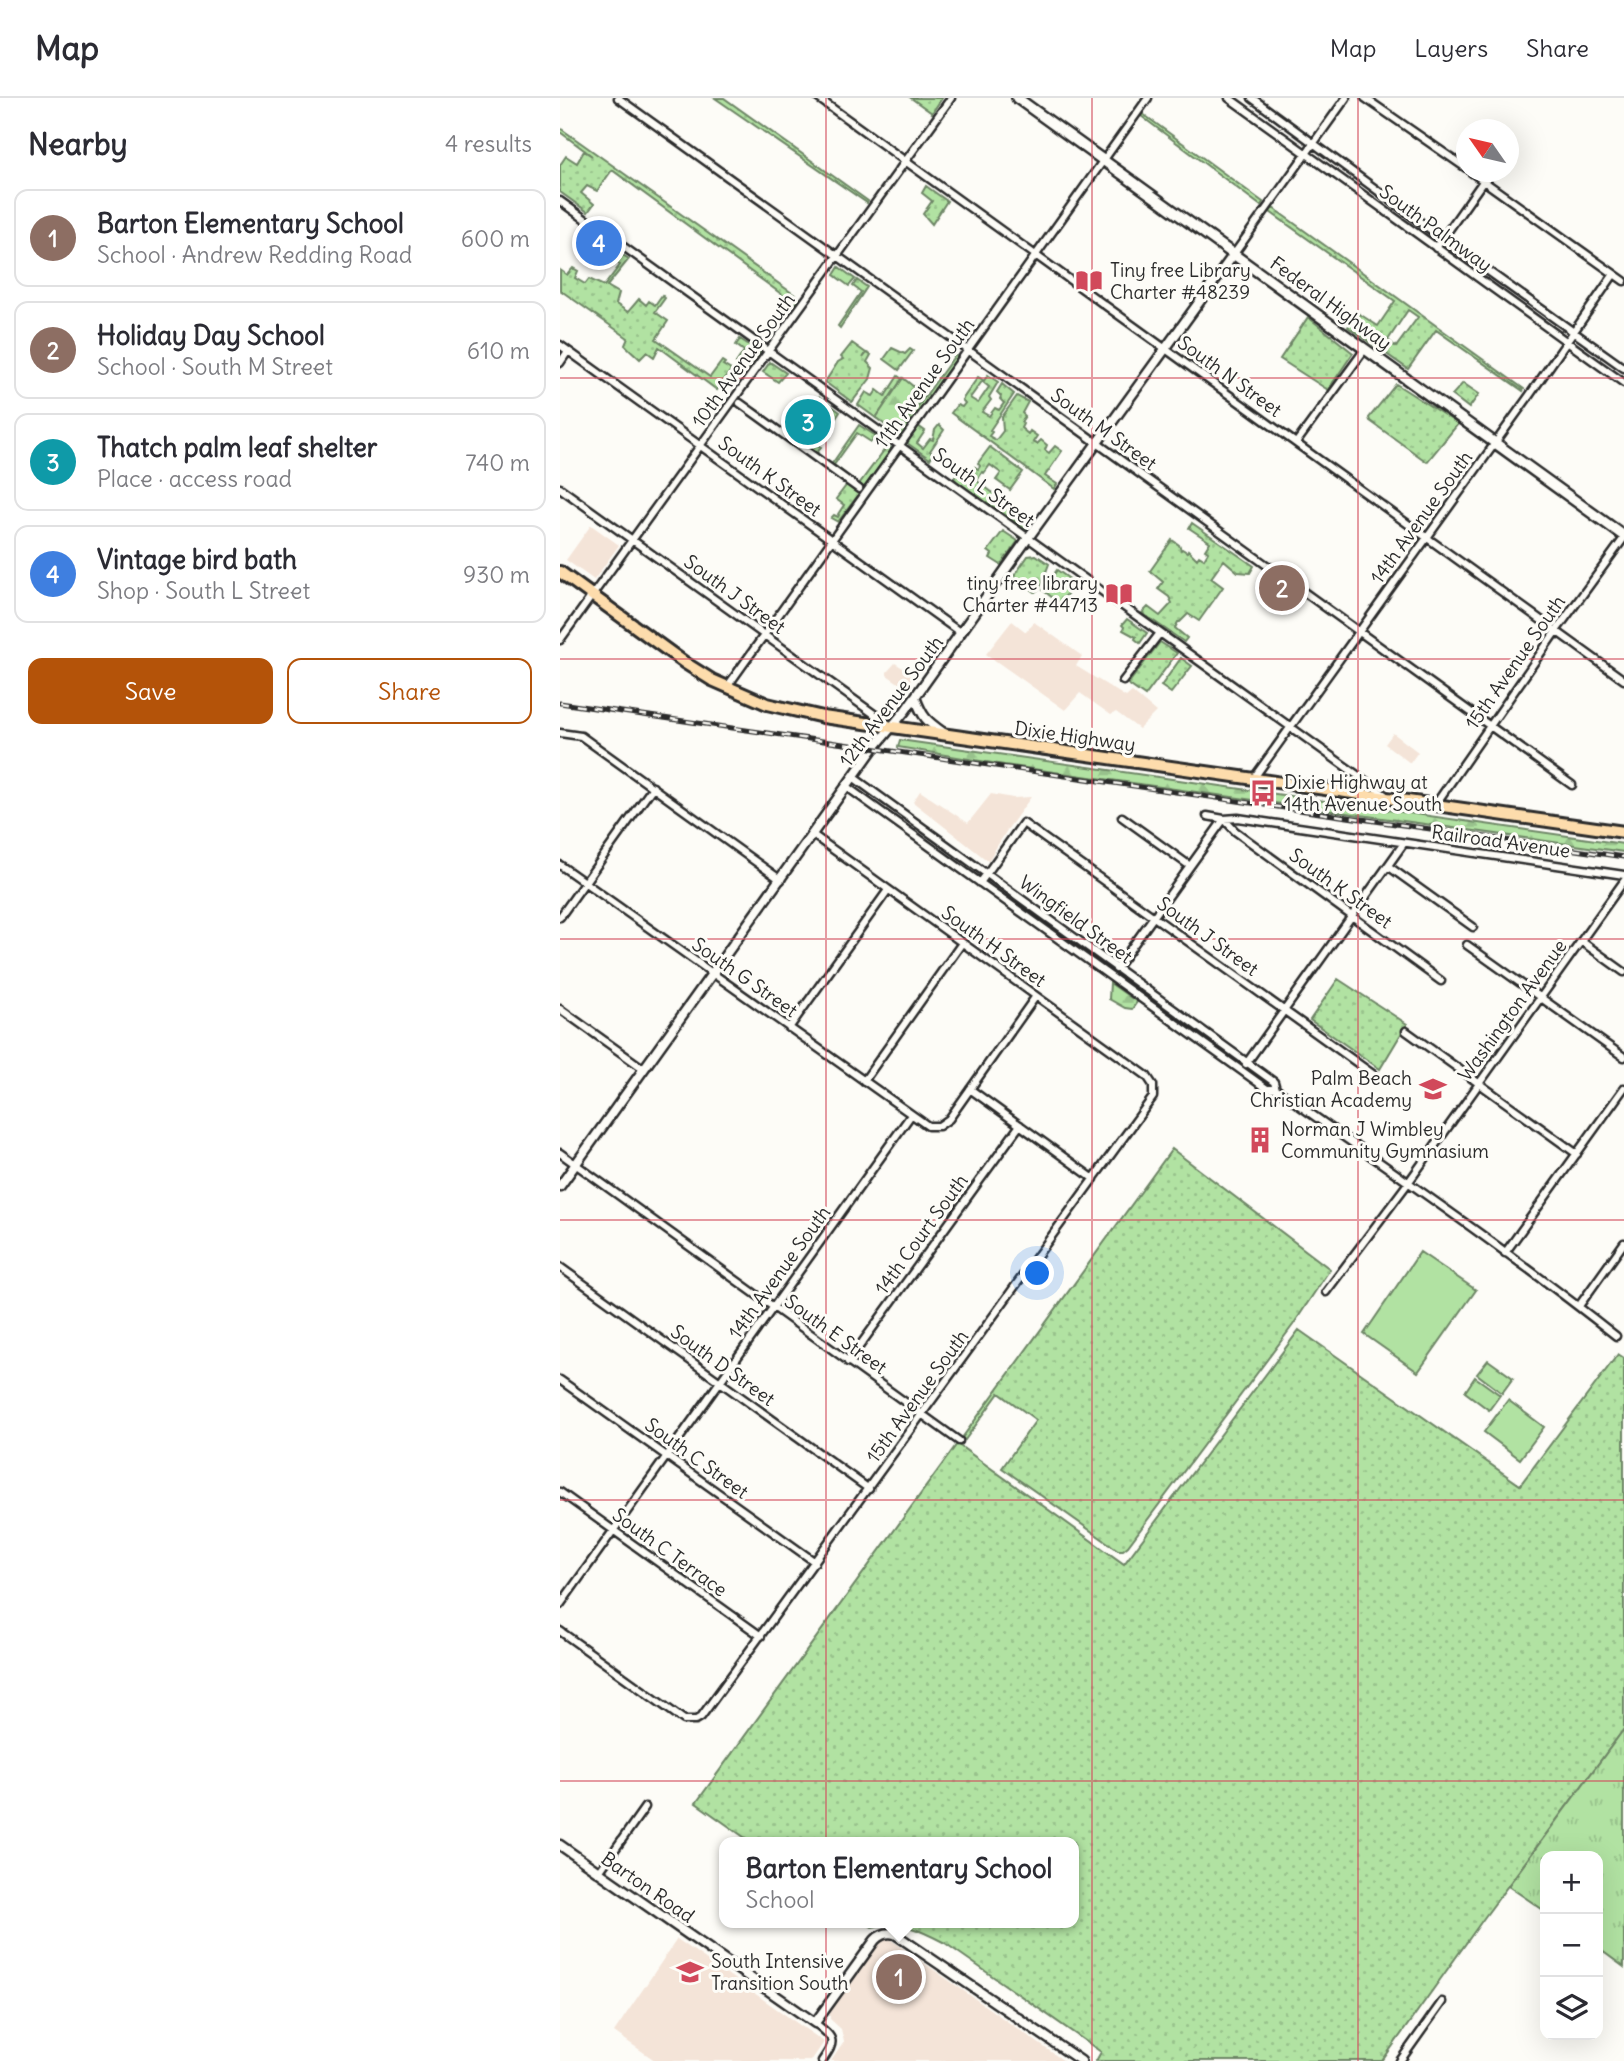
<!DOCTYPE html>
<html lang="en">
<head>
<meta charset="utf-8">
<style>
	body { margin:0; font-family:Delius,sans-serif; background:#f7f7f7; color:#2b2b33 }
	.controls { position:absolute; right:21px; bottom:21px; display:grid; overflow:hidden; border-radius:14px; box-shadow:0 7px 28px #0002 }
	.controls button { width:63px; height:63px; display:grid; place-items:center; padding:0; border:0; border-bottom:2px solid #e1e1e2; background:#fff; color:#2b2b33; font:35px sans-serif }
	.compass { position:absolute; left:896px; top:21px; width:63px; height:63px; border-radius:50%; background:#fff; box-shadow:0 7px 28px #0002; rotate:304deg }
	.you { position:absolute; left:478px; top:1176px; width:24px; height:24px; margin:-18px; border:5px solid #fff; border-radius:50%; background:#1a73e8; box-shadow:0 0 0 10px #1a73e833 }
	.badge { display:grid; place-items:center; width:46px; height:46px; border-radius:50%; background:#b45309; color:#fff; font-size:23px; font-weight:700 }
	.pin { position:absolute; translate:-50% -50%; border:4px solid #fff; box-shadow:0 2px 7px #0006 }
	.popup { position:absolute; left:159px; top:1739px; width:360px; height:91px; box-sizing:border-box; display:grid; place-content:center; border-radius:14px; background:#fff; filter:drop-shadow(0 2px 5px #0005); font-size:23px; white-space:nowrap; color:#7c7c81 }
	.popup b { font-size:26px; color:#2b2b33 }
	.popup::after { content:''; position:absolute; left:50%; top:100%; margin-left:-14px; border:14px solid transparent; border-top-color:#fff }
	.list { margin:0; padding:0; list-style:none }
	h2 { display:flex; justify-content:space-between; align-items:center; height:91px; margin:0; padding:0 28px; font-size:30px }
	h2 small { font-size:23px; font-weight:400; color:#7c7c81 }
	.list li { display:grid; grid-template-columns:46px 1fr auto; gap:21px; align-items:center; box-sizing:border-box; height:98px; margin:0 14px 14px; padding:0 14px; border:2px solid #e1e1e2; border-radius:14px }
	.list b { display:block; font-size:26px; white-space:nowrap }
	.list p { margin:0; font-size:23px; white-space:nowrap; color:#7c7c81 }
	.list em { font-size:23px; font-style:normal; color:#7c7c81 }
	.actions { display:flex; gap:14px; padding:21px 28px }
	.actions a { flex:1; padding:16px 0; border:2px solid #b45309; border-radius:14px; text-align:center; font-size:24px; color:#b45309 }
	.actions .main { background:#b45309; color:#fff }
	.icon { flex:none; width:38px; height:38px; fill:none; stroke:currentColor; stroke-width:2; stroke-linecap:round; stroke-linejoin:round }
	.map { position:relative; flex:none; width:1064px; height:1963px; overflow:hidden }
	header { display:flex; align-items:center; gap:42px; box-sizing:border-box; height:98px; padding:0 35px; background:#fff; border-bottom:2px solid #e1e1e2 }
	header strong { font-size:33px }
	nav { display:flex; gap:38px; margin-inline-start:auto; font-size:24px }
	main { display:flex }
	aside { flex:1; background:#fff }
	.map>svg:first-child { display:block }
</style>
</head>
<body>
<header>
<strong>Map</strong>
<nav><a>Map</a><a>Layers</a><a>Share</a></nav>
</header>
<main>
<aside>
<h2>Nearby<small>4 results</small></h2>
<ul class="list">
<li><span class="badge" style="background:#8d6e63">1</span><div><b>Barton Elementary School</b><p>School · Andrew Redding Road</p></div><em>600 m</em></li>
<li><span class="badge" style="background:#8d6e63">2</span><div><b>Holiday Day School</b><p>School · South M Street</p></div><em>610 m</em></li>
<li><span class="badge" style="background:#0f9aa8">3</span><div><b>Thatch palm leaf shelter</b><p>Place · access road</p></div><em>740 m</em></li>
<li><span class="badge" style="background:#3f7fe0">4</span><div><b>Vintage bird bath</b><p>Shop · South L Street</p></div><em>930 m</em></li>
</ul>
<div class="actions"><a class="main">Save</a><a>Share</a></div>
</aside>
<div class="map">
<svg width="1064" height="1963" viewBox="0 0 1064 1963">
	<defs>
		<pattern id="grass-dots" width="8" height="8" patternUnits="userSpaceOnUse" patternTransform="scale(1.75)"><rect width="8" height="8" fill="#b1e2a2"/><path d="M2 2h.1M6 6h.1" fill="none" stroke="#98c28c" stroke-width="1.8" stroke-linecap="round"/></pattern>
		<pattern id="forest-firs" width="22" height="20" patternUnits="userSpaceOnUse" patternTransform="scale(1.75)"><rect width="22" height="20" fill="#b1e2a2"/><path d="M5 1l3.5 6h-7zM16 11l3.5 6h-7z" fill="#98c28c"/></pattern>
		<pattern id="park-tufts" width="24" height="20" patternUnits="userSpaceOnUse" patternTransform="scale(1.75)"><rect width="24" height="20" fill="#b1e2a2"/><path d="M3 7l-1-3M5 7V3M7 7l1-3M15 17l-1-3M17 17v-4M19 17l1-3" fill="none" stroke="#98c28c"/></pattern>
	</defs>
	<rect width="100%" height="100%" fill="#fdfcf7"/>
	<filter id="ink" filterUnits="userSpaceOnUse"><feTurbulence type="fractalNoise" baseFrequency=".0143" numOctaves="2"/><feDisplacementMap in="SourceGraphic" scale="14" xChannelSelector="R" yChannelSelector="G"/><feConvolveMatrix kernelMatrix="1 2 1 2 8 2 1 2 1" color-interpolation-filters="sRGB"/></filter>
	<g filter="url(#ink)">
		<path fill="#f4e4d8" d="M31,427l28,20 -25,35 -28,-20z
			M452,523l14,11 8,-10 48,34 -6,10 50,31 6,-5 24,20 -17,17 -23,-17 -5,3 -31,-22 -15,17 -79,-56z
			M335,565l19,12 -8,13 -19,-13v-3z
			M833,635l25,19 -8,11 -25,-19z
			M360,693l48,32 23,-29 22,4 18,-1 -24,33 -19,31 -75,-59z
			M328,1840l9,6 167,117h-233l13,-19 -3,-13 -11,-10v-9l50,-70z
			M117,1841l147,103 -13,19h-155l-42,-29z"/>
		<path fill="url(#grass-dots)" stroke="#6e8666" stroke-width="2" fill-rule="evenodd" d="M155,0h9l144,103 -1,2z
			M351,0h31l-10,15z
			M583,16l120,88 -2,4 -120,-90z
			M0,30l239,170 -4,6 -183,-134 -15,21 -10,-5 -6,7 13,11 -6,8 -28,-20v-27l6,-9 11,7 7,-12 8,5 -32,-24z
			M366,88l21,15 -15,23 -9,-10 9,-13 -10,-8z
			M713,110l251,181 -1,2 -87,-61 -28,39 -60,-42 10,-14 20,13 17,-25 -125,-89zM848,212l10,7 -22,30 -8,-7z
			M28,132l18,13 -11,15 -5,-3 3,-5 -3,-2 1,-5 -8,-6z
			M53,151l16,10 -22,27 12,7 -3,11 12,8 11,-13 7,6 3,-4 6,4 7,-10 3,3 -10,14 13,9 -12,18 54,38 12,-16 3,2 -2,2 8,5 -14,20 -58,-43 -5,10 -7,-5 -7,7 -15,-14 3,-7 -68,-48v-20l7,5 6,-7 5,3 -3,7 10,6 4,-5 15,7 16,-21 -12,-10z
			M279,169l16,12 -6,7 -15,-11z
			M297,182l10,7 -27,41 -2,-2 23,-34 -8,-6z
			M748,219l45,36 -25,37 -48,-31z
			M180,241l20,13 -14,18 -10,-7 8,-12 -8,-6z
			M292,245l14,10 -3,5 4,-5 4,2 -4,7 6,6 -3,11 -18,23 -27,-20 13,-20 5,-3 -2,-2z
			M332,250l13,6 5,-5 3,2 -14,19 -15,-11z
			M395,257l3,2 -56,80 -4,-3z
			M210,264l16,11 -8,9 -15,-10z
			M428,277l10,7 -9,15 2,3 -9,12 7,4 6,-8 4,2 5,-7 -4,-4 1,-3 -4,-4 5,-8 12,10 -24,36 2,2 -3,4 7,4 7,-9 -1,-14 15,-21 11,6 -6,11 3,3 -4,6 2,2 -2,4 7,6 2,-3 7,5 -4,6 4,2 4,-4 6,5 -2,5 4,3 6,-7 7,5 -17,25 12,8 -3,5 -103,-76 6,-8 5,2 3,-4 -3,-3 16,-23 5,3 -13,18 8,5 11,-16 -6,-5z
			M338,278l4,3 -26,39 -18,-13 8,-13 7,4 4,-6 8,6z
			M903,285l16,11 -10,14 -17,-13z
			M836,286l62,40 -31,38 -57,-41 -1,-3z
			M259,299l21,15 -4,6 -8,-6 -11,14 -2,-1 -2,3 2,1 -8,12 2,2 -2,3 4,3 6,-5 4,3 -5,8 15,10 28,-40 17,11 -5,6 -14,-9 -23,32 25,19 29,-39 3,3 -2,6 -51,68 -7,-4 3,-3 4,2 1,-2 -1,-1 6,-9 -8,-6 12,-16 -94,-69 2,-5 30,23 10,-13 6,3 4,-6 10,7 6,-9 -6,-5 2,-3 -4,-3z
			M379,327l5,5 -14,21 3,3 -3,5 -23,-16 11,-17 7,5 -8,12 6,5 7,-9 3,1 2,-10z
			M430,349l33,25 -13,18 -14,-10 5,-7 -11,-8 -6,8 -2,-1 -5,9 27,20 -2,3 29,20 -3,5 -4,-1 -23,-16 3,-5 -12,1 -40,-27 8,-11 4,3 3,-3 5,3 3,-6 3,2 2,-3 -2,-3z
			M632,425l62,43 -4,7 -12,-1 -14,-12 -13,18 12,9 -24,34 -11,-7 -8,8h-2l-3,6 12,10 -3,4 -42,-29 6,-6 12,9 12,-13 -3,-6 -11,-8 5,-7 -13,-11 22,-31 7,5 2,5 1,-1 5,3 1,-2 9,9 2,-3 5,3 4,-7 -3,-2 5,-8 -21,-14z
			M443,433l15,10 -17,24 -11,-7 2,-4 -4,-3z
			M476,457l13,9 -9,24 -5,4 -21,-16 14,-20z
			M497,472l18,13 -14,19 -2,1 -16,-13z
			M567,521l20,14 -7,10 -5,-4 1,-2 -13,-7 1,-3 -2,-2z
			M600,544l17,11 -32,43 -17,-12z
			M621,560l11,8 -21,27 -10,-7z
			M778,881l69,45 -27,45 -70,-49z
			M612,1051l158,120 -37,56 -165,221 -5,4h-5l-116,-82 34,-48 -37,-27 -34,47 -3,-2z
			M739,1232l221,155 98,-131 6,4v371l-140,189 -102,143h-286l5,-9 -156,-109c-23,-12 -46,-24 -73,-16l-6,-4h208v-81h-323l-55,-39 261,-359 167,120z"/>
		<path fill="url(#forest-firs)" stroke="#6e8666" stroke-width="2" d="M343,280l22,18 -24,33 -9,1 -16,-12z
			M340,642l724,104v8l-620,-87 -106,-18z
			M550,885l27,19 -5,7 -7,-1 -16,-9z"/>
		<path fill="url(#park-tufts)" stroke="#6e8666" stroke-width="2" d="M1064,1631v238l-26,-19v-92h-53v55l-37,-25z"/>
		<path fill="#b1e2a2" stroke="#6e8666" stroke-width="2" d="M860,1154l56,38 -58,82 -54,-38z
			M928,1262l25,18 -11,15 -25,-19z
			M915,1279l25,18 -11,15 -24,-18z
			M948,1302l36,27 -24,32 -36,-27z"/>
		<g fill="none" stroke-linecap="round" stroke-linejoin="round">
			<g stroke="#2b2b2b" stroke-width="11">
				<path id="minor" d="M58,0l954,687
					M258,0l806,582
					M669,0l395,285
					M692,0l190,140 182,130
					M805,0l101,70
					M911,74l153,109
					M0,103l825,594
					M876,150l48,-68
					M674,156l112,-156
					M0,247l401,288
					M0,265l8,-12
					M180,305l119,86
					M736,345l69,-94
					M0,390l328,236
					M0,542l391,-542
					M563,583l37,-48
					M167,589l421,-589
					M0,635l21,3 200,144
					M293,679l421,305 2,7
					M693,681l276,-383 85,-122
					M287,689l420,302h9c114,81 230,160 340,247
					M875,707l121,-174 68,-93
					M647,718l17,3 14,-1 386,57
					M562,719l68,49
					M0,767l368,261h11l10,-7 87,-123
					M828,768l85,61
					M420,785l43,-60 351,252
					M0,819l93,-130
					M1021,843l43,31
					M907,847l157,112
					M556,871l108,-150 11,12 206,150
					M0,911l84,60
					M229,930l99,-138
					M846,933l171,123
					M686,966l158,-221
					M304,983l98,-138
					M410,991l124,90
					M0,1055l399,288
					M945,1155l119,-165
					M0,1169l309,222
					M766,1194l82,-109 216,-302
					M1019,1208l45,-63
					M288,1264l172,-237
					M0,1282l255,182
					M0,1394l201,144
					M0,1507l351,-490
					M0,1533l124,89h12l5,-3 452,-620v-12l-6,-9 -334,-241
					M39,1774l46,-65
					M255,1925c19,15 22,17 7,38
					M840,1963l42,-59"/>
			</g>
			<g stroke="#2b2b2b" stroke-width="13">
				<path id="tertiary" d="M355,599c8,22 12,24 30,37
					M0,1088l313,-437 32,-38 123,-173 206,-284
					M0,1747l255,178 60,-83c6,-6 12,-8 20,-6l186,127"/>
			</g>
			<g stroke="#2b2b2b" stroke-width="14">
				<path id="secondary" d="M457,0l607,438"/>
			</g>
			<g stroke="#2b2b2b" stroke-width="16">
				<path id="primary" d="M0,474l125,91 27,17 55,24 56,13 801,115"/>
			</g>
			<use href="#minor" stroke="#fdfcf7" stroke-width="6"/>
			<use href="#tertiary" stroke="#fdfcf7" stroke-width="8"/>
			<use href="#secondary" stroke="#fdfcf7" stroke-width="9"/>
			<use href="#primary" stroke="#fddcac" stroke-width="10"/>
			<g stroke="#2b2b2b" stroke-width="5">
				<path id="rail" d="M0,605l1064,154"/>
			</g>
			<use href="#rail" stroke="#fdfcf7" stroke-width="2.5" stroke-dasharray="8" stroke-linecap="butt"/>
		</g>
	</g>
	<path fill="none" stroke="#d1495b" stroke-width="2" stroke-opacity="0.55" d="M266,0v1963M532,0v1963M798,0v1963M0,280h1064M0,561h1064M0,841h1064M0,1122h1064M0,1402h1064M0,1683h1064"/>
	<defs>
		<g id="library-bare" transform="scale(2.1)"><path d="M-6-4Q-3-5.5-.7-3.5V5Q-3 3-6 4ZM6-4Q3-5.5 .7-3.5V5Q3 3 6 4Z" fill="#d1495b" stroke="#fdfcf7" stroke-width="2.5" paint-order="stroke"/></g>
		<g id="bus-bare" transform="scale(2.1)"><path d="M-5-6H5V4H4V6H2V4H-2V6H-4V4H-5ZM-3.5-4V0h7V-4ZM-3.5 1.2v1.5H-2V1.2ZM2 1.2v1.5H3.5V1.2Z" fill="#d1495b" stroke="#fdfcf7" stroke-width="2.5" paint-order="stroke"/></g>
		<g id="school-bare" transform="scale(2.1)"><path d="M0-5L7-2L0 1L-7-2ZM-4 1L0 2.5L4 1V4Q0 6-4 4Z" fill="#d1495b" stroke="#fdfcf7" stroke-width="2.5" paint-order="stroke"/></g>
		<g id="building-bare" transform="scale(2.1)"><path d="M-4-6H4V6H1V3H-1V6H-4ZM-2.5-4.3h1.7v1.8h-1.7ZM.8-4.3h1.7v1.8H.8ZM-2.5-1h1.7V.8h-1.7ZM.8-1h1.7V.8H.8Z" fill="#d1495b" stroke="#fdfcf7" stroke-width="2.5" paint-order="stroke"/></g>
	</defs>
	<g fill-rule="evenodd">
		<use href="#library-bare" x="529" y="183"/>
		<use href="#library-bare" x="559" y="496"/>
		<use href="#bus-bare" x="703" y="695"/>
		<use href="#school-bare" x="873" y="991"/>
		<use href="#building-bare" x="700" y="1042"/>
		<use href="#school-bare" x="130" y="1874"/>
	</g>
	<g text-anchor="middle" stroke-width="6" stroke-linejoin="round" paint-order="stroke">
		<g font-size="19" fill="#2b2b2b" stroke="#fdfcf7">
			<text transform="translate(876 130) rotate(36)" y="7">South Palmway</text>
			<text transform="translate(771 205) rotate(36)" y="7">Federal Highway</text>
			<text transform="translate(183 262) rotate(-54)" y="7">10th Avenue South</text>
			<text transform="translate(670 278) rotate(36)" y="7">South N Street</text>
			<text transform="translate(364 285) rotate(-54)" y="7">11th Avenue South</text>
			<text transform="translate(544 331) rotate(36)" y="7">South M Street</text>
			<text transform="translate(210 378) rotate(36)" y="7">South K Street</text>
			<text transform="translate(424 389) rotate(36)" y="7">South L Street</text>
			<text transform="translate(861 419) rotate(-54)" y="7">14th Avenue South</text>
			<text transform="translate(175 496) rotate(36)" y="7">South J Street</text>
			<text transform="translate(955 564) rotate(-55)" y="7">15th Avenue South</text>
			<text transform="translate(331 603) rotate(-53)" y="7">12th Avenue South</text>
			<text transform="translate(515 638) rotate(8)" y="7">Dixie Highway</text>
			<text transform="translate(941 743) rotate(8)" y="7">Railroad Avenue</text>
			<text transform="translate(781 790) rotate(36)" y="7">South K Street</text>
			<text transform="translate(516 821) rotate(36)" y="7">Wingfield Street</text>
			<text transform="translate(648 838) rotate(36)" y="7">South J Street</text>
			<text transform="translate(434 848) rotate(36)" y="7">South H Street</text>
			<text transform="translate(185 879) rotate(35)" y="7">South G Street</text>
			<text transform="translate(952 912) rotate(-54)" y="7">Washington Avenue</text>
			<text transform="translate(361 1136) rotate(-54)" y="7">14th Court South</text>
			<text transform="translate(219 1174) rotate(-54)" y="7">14th Avenue South</text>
			<text transform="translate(276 1236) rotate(36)" y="7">South E Street</text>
			<text transform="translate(163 1267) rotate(36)" y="7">South D Street</text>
			<text transform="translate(357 1298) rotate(-54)" y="7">15th Avenue South</text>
			<text transform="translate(137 1360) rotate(36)" y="7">South C Street</text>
			<text transform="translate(110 1454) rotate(36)" y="7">South C Terrace</text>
			<text transform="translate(88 1789) rotate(35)" y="7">Barton Road</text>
		</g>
		<g font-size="19" fill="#2b2b2b" stroke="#fdfcf7" text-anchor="start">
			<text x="550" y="179">Tiny free Library<tspan x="550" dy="22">Charter #48239</tspan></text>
			<text x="538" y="492" text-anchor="end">tiny free library<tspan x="538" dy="22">Charter #44713</tspan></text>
			<text x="724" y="691">Dixie Highway at<tspan x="724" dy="22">14th Avenue South</tspan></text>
			<text x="852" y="987" text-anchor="end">Palm Beach<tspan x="852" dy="22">Christian Academy</tspan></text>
			<text x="721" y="1038">Norman J Wimbley<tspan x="721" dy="22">Community Gymnasium</tspan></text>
			<text x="151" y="1870">South Intensive<tspan x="151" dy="22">Transition South</tspan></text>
		</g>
	</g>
</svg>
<div class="controls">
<button>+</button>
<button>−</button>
<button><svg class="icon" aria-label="layers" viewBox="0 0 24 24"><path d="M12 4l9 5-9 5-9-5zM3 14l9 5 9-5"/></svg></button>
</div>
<svg class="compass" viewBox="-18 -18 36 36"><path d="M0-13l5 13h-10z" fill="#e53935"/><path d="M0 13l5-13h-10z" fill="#7c7c81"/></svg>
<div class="you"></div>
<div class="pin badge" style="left:339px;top:1879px;background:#8d6e63">1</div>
<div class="popup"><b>Barton Elementary School</b>School</div>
<div class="pin badge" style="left:722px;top:490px;background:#8d6e63">2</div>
<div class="pin badge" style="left:248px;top:324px;background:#0f9aa8">3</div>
<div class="pin badge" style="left:39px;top:145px;background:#3f7fe0">4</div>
</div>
</main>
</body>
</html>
